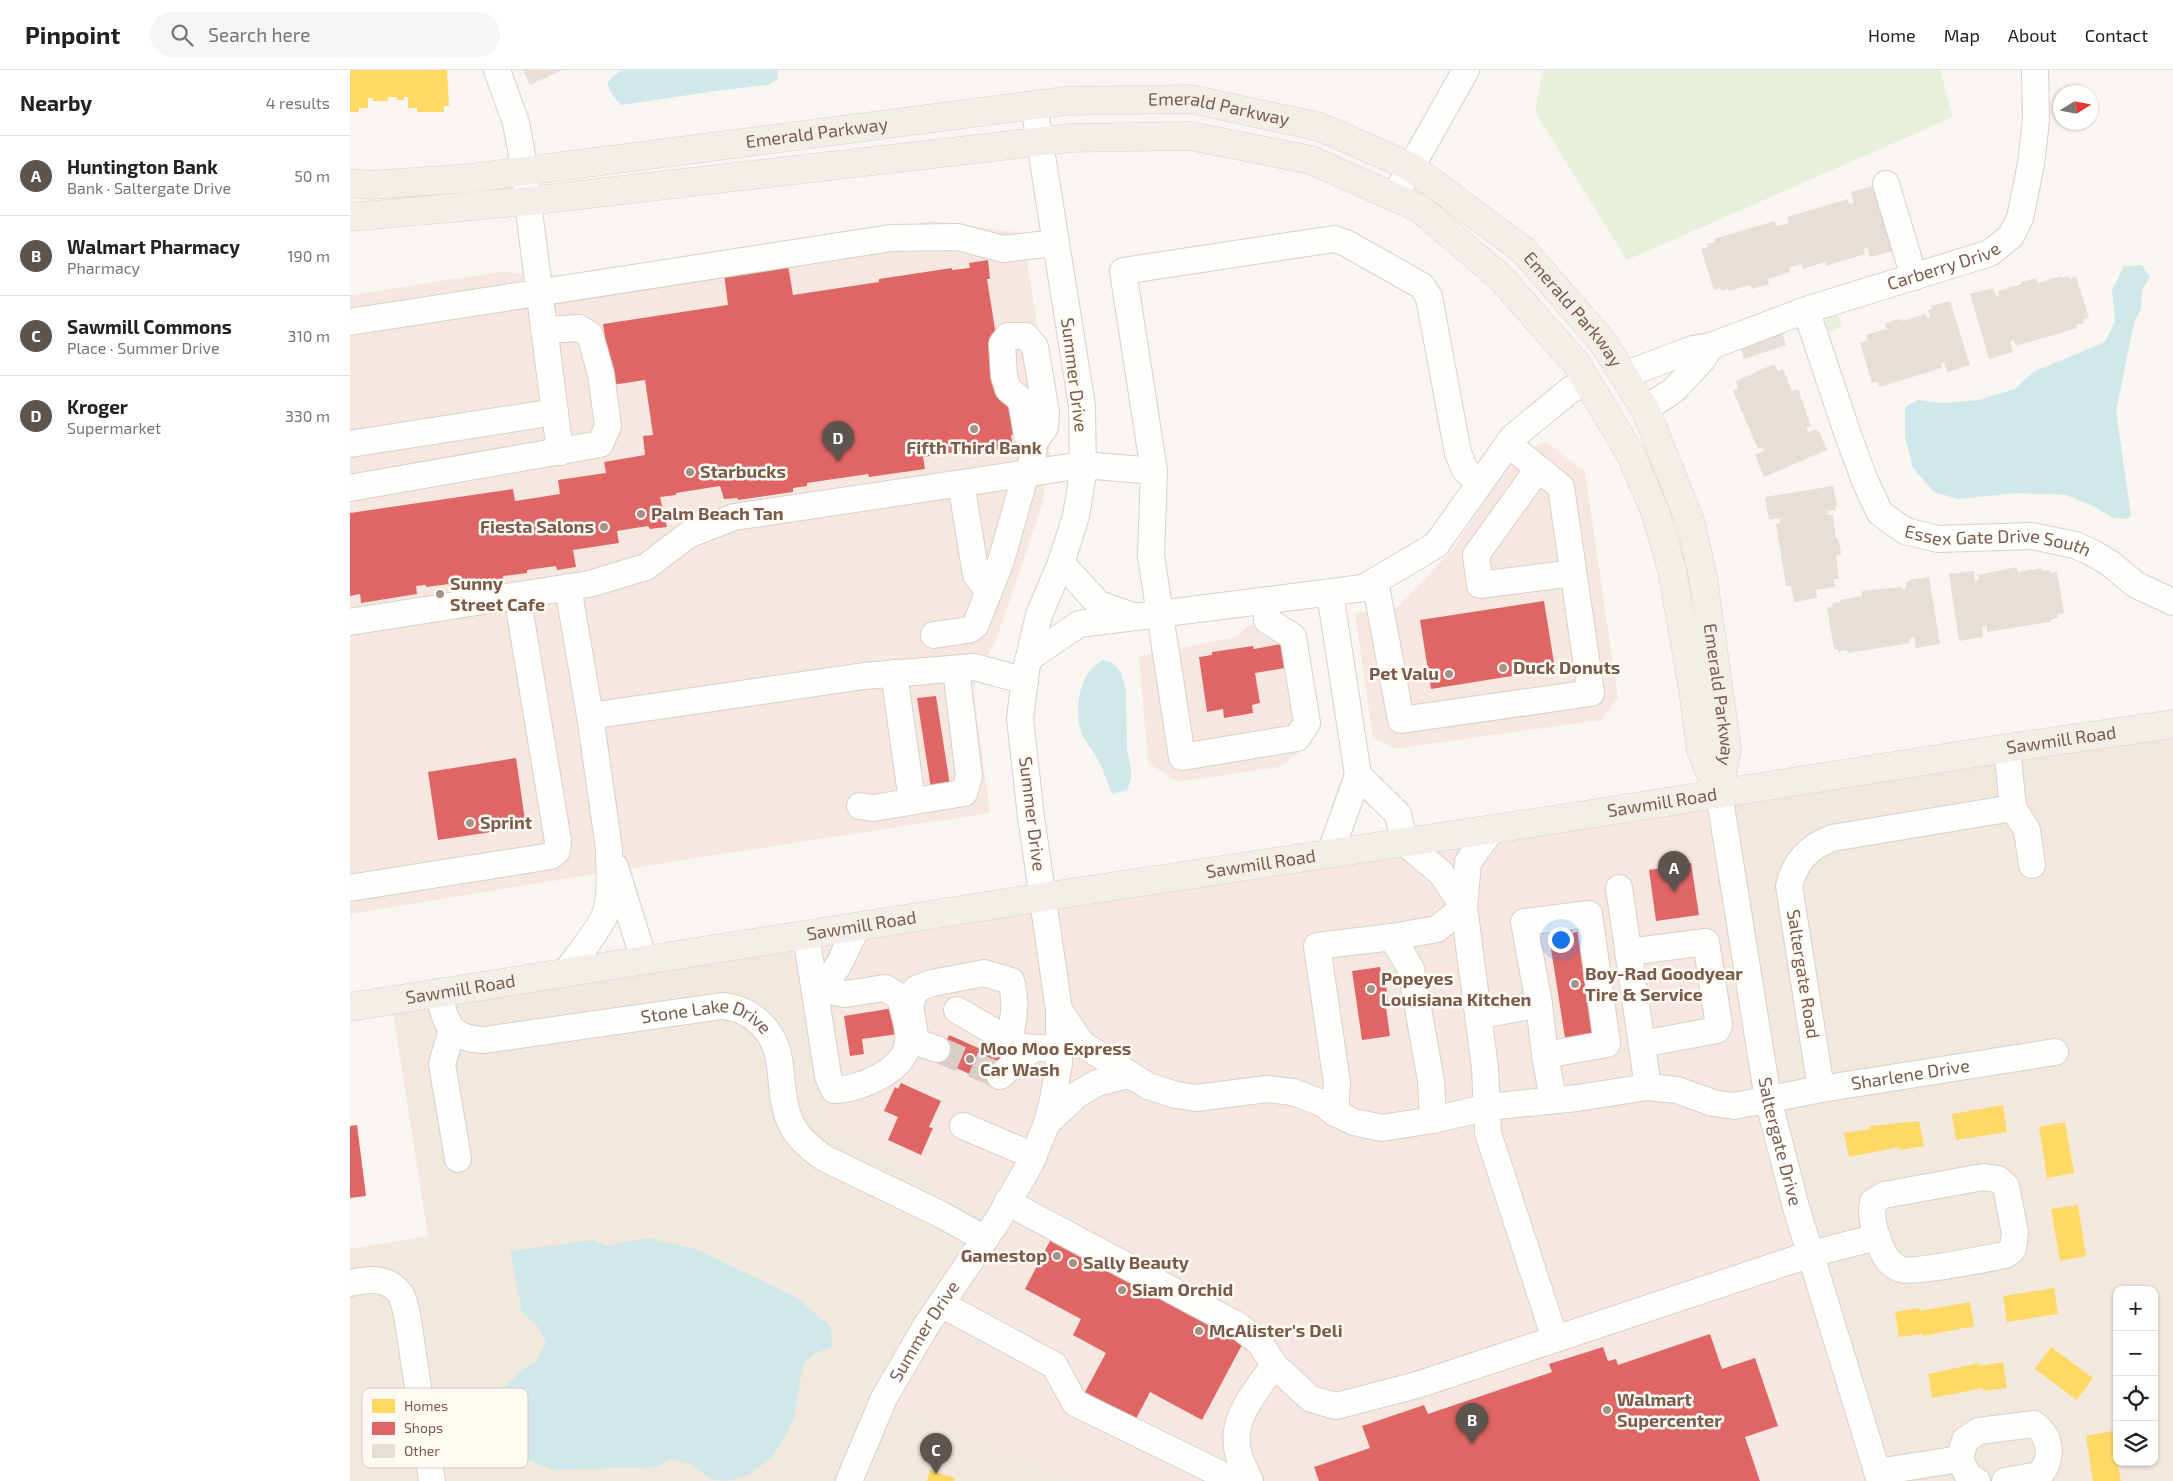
<!DOCTYPE html>
<html lang="en">
<head>
<meta charset="utf-8">
<style>
	body { margin:0; font-family:"Exo 2",sans-serif; background:#f6f6f6; color:#222 }
	.controls { position:absolute; right:15px; bottom:15px; display:grid; overflow:hidden; border-radius:10px; box-shadow:0 1px 4px #0004 }
	.controls button { width:45px; height:45px; display:grid; place-items:center; padding:0; border:0; border-bottom:1px solid #e0e0e0; background:#fff; color:#222; font:25px sans-serif }
	.compass { position:absolute; left:1703px; top:15px; width:45px; height:45px; border-radius:50%; background:#fff; box-shadow:0 1px 4px #0004; rotate:79deg }
	.you { position:absolute; left:1210px; top:869px; width:18px; height:18px; margin:-12px; border:4px solid #fff; border-radius:50%; background:#1a73e8; box-shadow:0 0 0 8px #1a73e833 }
	.badge { display:grid; place-items:center; width:32px; height:32px; border-radius:50%; background:#5d544f; color:#fff; font-size:16px; font-weight:700 }
	.pin { position:absolute; translate:-50% -41px; filter:drop-shadow(0 1px 2px #0008) }
	.pin::after { content:''; position:absolute; top:26px; width:18px; height:15px; background:inherit; clip-path:polygon(0 0,100% 0,50% 100%) }
	.list { margin:0; padding:0; list-style:none }
	h2 { display:flex; justify-content:space-between; align-items:center; height:65px; margin:0; padding:0 20px; font-size:21px }
	h2 small { font-size:16px; font-weight:400; color:#767676 }
	.list li { display:grid; grid-template-columns:32px 1fr auto; gap:15px; align-items:center; box-sizing:border-box; height:80px; padding:0 20px; border-top:1px solid #e0e0e0 }
	.list b { display:block; font-size:19px; white-space:nowrap }
	.list p { margin:0; font-size:16px; white-space:nowrap; color:#767676 }
	.list em { font-size:16px; font-style:normal; color:#767676 }
	.icon { flex:none; width:28px; height:28px; fill:none; stroke:currentColor; stroke-width:2; stroke-linecap:round; stroke-linejoin:round }
	.map { position:relative; flex:none; width:1823px; height:1411px; overflow:hidden }
	header { display:flex; align-items:center; gap:30px; box-sizing:border-box; height:70px; padding:0 25px; background:#fff; border-bottom:1px solid #e0e0e0 }
	header strong { font-size:24px }
	nav { display:flex; gap:28px; margin-inline-start:auto; font-size:18px }
	.search { width:350px; height:45px; background:#f6f6f6; display:flex; align-items:center; gap:12px; box-sizing:border-box; padding:0 18px; border-radius:28px; color:#767676; font-size:19px }
	main { display:flex }
	aside { flex:1; background:#fff }
	.map>svg:first-child { display:block }
</style>
</head>
<body>
<header>
<strong>Pinpoint</strong>
<div class="search"><svg class="icon" aria-label="search" viewBox="0 0 24 24"><circle cx="10" cy="10" r="6"/><path d="M15 15l6 6"/></svg>Search here</div>
<nav><a>Home</a><a>Map</a><a>About</a><a>Contact</a></nav>
</header>
<main>
<aside>
<h2>Nearby<small>4 results</small></h2>
<ul class="list">
<li><span class="badge">A</span><div><b>Huntington Bank</b><p>Bank · Saltergate Drive</p></div><em>50 m</em></li>
<li><span class="badge">B</span><div><b>Walmart Pharmacy</b><p>Pharmacy</p></div><em>190 m</em></li>
<li><span class="badge">C</span><div><b>Sawmill Commons</b><p>Place · Summer Drive</p></div><em>310 m</em></li>
<li><span class="badge">D</span><div><b>Kroger</b><p>Supermarket</p></div><em>330 m</em></li>
</ul>
</aside>
<div class="map">
<svg width="1823" height="1411" viewBox="0 0 1823 1411">
	<rect width="100%" height="100%" fill="#f9f5f0"/>
	<path fill="#f2e8de" fill-rule="evenodd" d="M1823,654v757h-293l-69,-227 -92,-461zM1767,1220h37v172h-37z
		M440,868l208,282 -114,178 189,83h-723v-232l78,-13 -37,-236z"/>
	<path fill="#f6e8e1" d="M582,151l91,12 30,197 -11,76 -45,131 -24,51 17,125 -332,51 -308,50v-619l149,-23 71,4z
		M1195,371l40,31 33,226 -17,22 -206,29 -22,-11 -18,-125 43,-6 56,-59 48,-75z
		M934,550l34,104 -7,20 -32,23 -101,15 -30,-19 -9,-107 97,-19 12,-11z
		M1369,723l27,174 134,514h-807l-189,-83 114,-178 -172,-101 -36,-181z"/>
	<path fill="#e7f0db" d="M1193,0h397l13,47 -326,143 -92,-148z
		M1486,242l3,4 3,11 -18,6 -3,-5 6,-14z"/>
	<path fill="#d0e8ea" d="M273,0h155l-1,10 -9,5 -45,5 -102,15 -8,-9 -6,-13 7,-8z
		M1792,195l8,12 -8,13 -1,19 -7,14 -18,88 15,105 -6,3 -12,-1 -20,-12 -27,-11 -49,-2 -59,6 -24,-7 -21,-24 -8,-31v-30l13,-7 25,3 35,-3 37,-11 18,-17 72,-30 10,-20 -3,-32 12,-24z
		M754,590l9,3 8,10 5,17 1,60 4,18v11l-4,11 -15,4c-4,-10 -8,-22 -13,-32 -5,-11 -16,-22 -19,-34 -5,-23 0,-59 24,-68z
		M297,1168l52,12 98,48 33,28 3,21 -18,6 -12,12 -9,53 -8,17 -14,23 -24,17 -20,6 -18,-2 -19,-15 -20,-5 -13,8 -103,3 -21,-7 -26,-14 -11,-30 3,-27 22,-23 12,-5 12,-21 -7,-15 -17,-16 -12,-61 83,-11 13,6z"/>
	<path fill="#ffd966" d="M0,0h97l2,36h-5v6h-27v-4h-9v-11h-4v3h-7v-3h-9v4h-15v-3h-5v10h-9v4h-9z
		M1653,1035l4,27 -51,8 -4,-26z
		M1569,1051l5,25 -24,4 -1,-3 -50,10 -5,-24 26,-4v-3z
		M1715,1052l9,51 -27,5 -8,-51z
		M1728,1135l8,51 -26,5 -9,-52z
		M1704,1218l4,26 -51,8 -4,-26z
		M1620,1232l4,24 -51,10v-2l-24,3 -4,-25 24,-4 1,3z
		M1701,1277l42,31 -16,22 -42,-31z
		M1653,1292l4,26 -24,3v-3l-51,10 -4,-24 51,-11v3z
		M1762,1361l9,50h-28l-7,-45z
		M580,1400l25,8 -1,3h-27z"/>
	<path fill="#e06666" d="M638,190l2,19h-3l20,126 12,-2 4,30 -12,2 2,13 -18,2 -1,-4 -71,11 2,12 -56,8 -1,-3 -61,9v3l-14,2v4l-55,8v-2l-14,1 -4,-13 -44,7v2l-16,2 7,30 -17,2 -2,-3 -31,5 2,12 -46,7 3,17 -19,3 -1,-4 -29,4v3l-24,3 2,10 -54,9 -2,-11 -23,3v-2l-10,1 1,8 -56,9 -1,-9 -10,2v-83l163,-24 2,12 45,-7 -2,-14 48,-7 -2,-11 41,-7 -2,-19 10,-1 -8,-55 -33,5 -9,-61 125,-19 -4,-31 64,-9 5,30 86,-13v-3l73,-11v2l18,-2 -1,-5z
		M1194,531l11,68 -124,20 -11,-69z
		M937,573l4,24 -36,6 5,30 -8,2 1,8 -29,5 -1,-9 -16,3 -8,-55 13,-2v-3l41,-6 1,3z
		M586,626l15,96 -19,3 -15,-97z
		M166,688l10,69 -88,13 -10,-68z
		M1341,793l8,52 -43,6 -7,-51z
		M1221,855l1,8 14,-3 16,102 -37,6 -16,-102h5l-2,-8z
		M1030,897l1,5 3,-1 5,36h-3l4,29 -28,4 -10,-69z
		M544,938l4,26 -36,5 2,15 -14,2 -6,-40z
		M599,965l52,23 -11,25 -52,-23z
		M551,1013l40,18 -12,26 4,1 -12,27 -33,-15 10,-23 -14,-6 11,-24 3,2z
		M7,1055l9,71 -16,2v-72z
		M700,1171l193,102 -41,77 -52,-28 -14,27 -51,-27 21,-39 -33,-18 8,-16 -56,-30z
		M1360,1264l12,35 33,-11 23,68 -33,11 15,44h-441l-5,-14 56,-19 -8,-22 62,-21 4,9 124,-42 -3,-8 54,-17 5,14 8,-2 2,6z"/>
	<path fill="#e6ded7" d="M173,0h39l-32,15z
		M1523,116l20,65 -23,6 -3,-10 -3,2 1,5 -39,12 -1,-4 -22,7 -2,-5 -12,3 1,5 -22,7 1,5 -17,5 -2,-4 -21,6 -1,-3 -7,3 -1,-3 -6,2 -13,-41 7,-2 -1,-3 8,-2 -1,-3 61,-18 1,5 13,-3 -2,-6 61,-18 1,5 5,-1 -3,-11z
		M1711,206l1,2 7,-2 1,3 6,-2 13,41 -6,1 1,4 -8,2 1,3 -61,18 -2,-6 -4,2 3,10 -24,7 -19,-65 23,-6 3,9 3,-1 -1,-5 24,-7 -1,-2 15,-4 2,5z
		M1600,231l20,64 -23,7 -3,-10 -3,1 1,5 -63,19 -1,-5 -6,1 -12,-40 8,-2 -2,-6 21,-6 -2,-5 9,-4 7,-1 1,2 23,-7 2,4 3,-1 -2,-7 4,-1 -1,-3z
		M1430,257l6,18 -42,14 -6,-18z
		M1424,294l4,7 5,-2 9,22 6,-2 13,37 -5,2 2,4 8,-3 2,3 1,-1 8,19 -63,27 -9,-22 9,-4 -1,-4 -5,2 -25,-58 5,-3 -2,-7z
		M1483,416l4,20h-2l1,4 -9,1 1,4h5l3,24 2,-1 2,8 1,8 -5,1 3,24h-5l1,8 -19,3 1,8 -23,4 -3,-16h-5l-10,-62 4,-1v-5l-11,2 -4,-23z
		M1667,497l1,5 24,-4v3l8,-1v3l7,-1 7,41 -6,1v4l-8,2v2l-63,10v-6l-5,1 1,10 -24,4 -10,-67 25,-3 1,10 4,-1 -1,-5z
		M1579,507l11,67 -24,4 -2,-11 -4,1v5l-62,10 -1,-3 -8,2 -1,-3h-4l-7,-41 5,-1 1,-4 8,-1 -1,-2 22,-4v-5l40,-4v2l4,-1v-6h3v-2z"/>
	<g fill="none" stroke-linecap="round" stroke-linejoin="round">
		<path stroke="#d9cfc7" stroke-width="26" stroke-dasharray="26 13" stroke-linecap="butt" d="M587,979l63,27"/>
		<g stroke="#d7d1cb" stroke-width="28">
			<g id="minor">
				<path d="M147,0l19,53 5,26 39,303"/>
				<path d="M1536,114l28,93"/>
				<path d="M1044,127l72,-127"/>
				<path id="s1" d="M1456,240l41,122 18,49 15,32 25,18 33,8 94,-3 43,9 18,8 18,11 25,21 37,17"/>
				<path d="M0,252l541,-84 67,-1 45,12 52,-6"/>
				<path id="s2" d="M1274,305l69,-26 18,-3 95,-36 184,-57 21,-17 9,-18 11,-54 5,-44 -1,-50"/>
				<path d="M1295,339l29,-19 28,-30 9,-14"/>
				<path d="M0,374l205,-32"/>
				<path d="M1188,399l-62,86 4,30 93,-12"/>
				<path d="M804,401l-31,-200 211,-32 12,4 76,43 7,11 29,156 7,17 16,12"/>
				<path d="M680,402l5,-31 10,-14 1,-15 -11,-65 -9,-11h-18l-6,8 2,32 4,13 13,11 6,35 8,6"/>
				<path d="M611,413l15,92 13,17"/>
				<path d="M0,418l250,-44 8,-18 -7,-52 -11,-39 -11,-7 -35,2"/>
				<path d="M1025,511l26,139 190,-27 -30,-206 -53,-43"/>
				<path d="M980,523l28,182 -28,79"/>
				<path d="M785,547l228,-29 73,-43 77,-108 56,-46 17,-11"/>
				<path d="M0,552l239,-38 57,-17 42,-32 46,-18 349,-52 71,6 -3,85 31,201 115,-19 10,-15 -14,-86 -26,-17 -1,-19"/>
				<path d="M584,565l34,-5 7,-4 26,-65 25,-88"/>
				<path d="M679,588l50,-34 56,-7 -36,-13 -38,-41"/>
				<path d="M544,603l18,128"/>
				<path d="M240,646l274,-40 111,-9 50,14"/>
				<path d="M1008,705l40,39 6,28 37,31 23,34"/>
				<path id="s3" d="M1369,723l49,306 28,108 84,274"/>
				<path d="M510,736l13,2 91,-15 5,-17 -13,-107"/>
				<path d="M1663,738l14,22 5,35"/>
				<path d="M1142,759l-24,33 -4,45 21,161 3,65 67,206"/>
				<path d="M265,797l29,93"/>
				<path d="M0,818l201,-32 6,-5 1,-10 -41,-246"/>
				<path d="M1269,818l29,199"/>
				<path d="M456,865l22,141 6,14c25,0 70,-19 74,-47 2,-15 -5,-32 -8,-46l-15,-9 -40,6 -15,-3 -2,-11 10,-14 19,-39"/>
				<path d="M1042,867l45,-8 27,-22"/>
				<path d="M1278,882l78,-10 13,83 -2,5 -75,14"/>
				<path d="M216,902c10,-14 34,-44 39,-57 7,-20 4,-45 4,-66l-19,-133 -22,-129"/>
				<path id="s4" d="M88,922c8,30 10,47 46,48l238,-34c15,1 26,6 37,16 31,29 16,61 30,97 7,18 20,28 35,39l118,57 43,24"/>
				<path d="M607,940l63,37 40,2"/>
				<path id="s5" d="M709,940l23,34 66,42 28,9 20,3 71,-9 26,3 29,11 13,10 19,9 28,6 51,-8 55,-13 89,-9 71,-11 29,3 36,13 21,3 87,-17 234,-37"/>
				<path d="M1128,946l61,-12 -15,-82 65,-8 18,130 -62,11 -6,-51"/>
				<path d="M102,960l-10,34 16,95"/>
				<path d="M587,979l-21,-7 -6,-37 6,-16 16,-6 52,-10 27,8c6,20 3,38 -2,59"/>
				<path d="M1195,985l8,45"/>
				<path d="M650,1006l34,-28"/>
				<path d="M1471,1019l-32,-203c6,-25 20,-39 43,-48l181,-30 -6,-60"/>
				<path d="M985,1043l2,-30 -20,-137 75,-9 19,32 20,112 2,39"/>
				<path d="M697,1053l31,-29 19,-11 31,-8"/>
				<path d="M613,1056l71,30"/>
				<path d="M1633,1107l15,2 8,7 9,47 -2,16 -8,6c-16,3 -94,19 -105,14 -13,-6 -16,-14 -21,-26 -5,-13 -9,-27 -6,-41l11,-7z"/>
				<path d="M657,1132l232,124 21,17 14,22 37,34 25,7 81,-21 394,-131 66,-17"/>
				<path d="M0,1213c19,-4 38,-7 51,12 3,5 4,13 6,19l25,167"/>
				<path d="M591,1234l113,61 21,38 160,78"/>
				<path d="M1527,1402l83,-13"/>
				<path id="s6" d="M499,1411l35,-83 42,-72 72,-106 32,-56 17,-41 6,-23 6,-37v-53l-28,-193 -11,-98 6,-49 13,-55 22,-52 15,-47 7,-43 -1,-67 -48,-301"/>
				<path d="M900,1411c-4,-8 -8,-17 -11,-25 -11,-36 16,-63 35,-91"/>
				<path d="M1627,1411l-9,-5 -8,-17 5,-19 14,-9 55,-7c18,13 19,34 6,51l-35,6"/>
			</g>
		</g>
		<g stroke="#dad1cc" stroke-width="29">
			<g id="major">
				<path id="s7" d="M0,113l19,2 102,-7 594,-77 126,-2 129,28 91,40 112,83 79,91 43,68 46,115 12,53 24,171 -8,45"/>
				<path d="M0,147l178,-16 542,-63 120,-2 121,24 108,48 81,69 76,86 55,92 25,59 16,56 21,120 8,61 18,42"/>
				<path id="s8" d="M0,937l693,-110 516,-78 448,-71 166,-24"/>
			</g>
		</g>
		<use href="#minor" stroke="#fefefd" stroke-width="26"/>
		<use href="#major" stroke="#f3eee8" stroke-width="28"/>
	</g>
	<g fill="#a69286" stroke="#fffaf3" stroke-width="2">
		<circle cx="624" cy="359" r="5"/>
		<circle cx="340" cy="402" r="5"/>
		<circle cx="291" cy="444" r="5"/>
		<circle cx="254" cy="457" r="5"/>
		<circle cx="90" cy="524" r="5"/>
		<circle cx="1153" cy="598" r="5"/>
		<circle cx="1099" cy="604" r="5"/>
		<circle cx="120" cy="753" r="5"/>
		<circle cx="1225" cy="914" r="5"/>
		<circle cx="1021" cy="919" r="5"/>
		<circle cx="620" cy="989" r="5"/>
		<circle cx="707" cy="1186" r="5"/>
		<circle cx="723" cy="1193" r="5"/>
		<circle cx="772" cy="1220" r="5"/>
		<circle cx="849" cy="1261" r="5"/>
		<circle cx="1257" cy="1340" r="5"/>
	</g>
	<g text-anchor="middle" stroke-width="5" stroke-linejoin="round" paint-order="stroke">
		<g font-size="18" fill="#7a5c4d" stroke="#fffaf3">
			<text dy="6" stroke="none"><textPath href="#s7" startOffset="875">Emerald Parkway</textPath></text>
			<text dy="6" stroke="none"><textPath href="#s7" startOffset="470">Emerald Parkway</textPath></text>
			<text dy="6" stroke="none"><textPath href="#s2" startOffset="338">Carberry Drive</textPath></text>
			<text dy="6" stroke="none"><textPath href="#s7" startOffset="1295">Emerald Parkway</textPath></text>
			<text transform="translate(724 305) rotate(83)" y="6">Summer Drive</text>
			<text dy="6" stroke="none"><textPath href="#s1" startOffset="341">Essex Gate Drive South</textPath></text>
			<text dy="6" stroke="none"><textPath href="#s7" startOffset="1715">Emerald Parkway</textPath></text>
			<text dy="6" stroke="none"><textPath href="#s8" startOffset="1732">Sawmill Road</textPath></text>
			<text dy="6" stroke="none"><textPath href="#s8" startOffset="1328">Sawmill Road</textPath></text>
			<text transform="translate(682 744) rotate(83)" y="6">Summer Drive</text>
			<text dy="6" stroke="none"><textPath href="#s8" startOffset="922">Sawmill Road</textPath></text>
			<text dy="6" stroke="none"><textPath href="#s8" startOffset="518">Sawmill Road</textPath></text>
			<text transform="translate(1453 904) rotate(81)" y="6">Saltergate Road</text>
			<text dy="6" stroke="none"><textPath href="#s8" startOffset="112">Sawmill Road</textPath></text>
			<text dy="6" stroke="none"><textPath href="#s4" startOffset="301">Stone Lake Drive</textPath></text>
			<text dy="6" stroke="none"><textPath href="#s5" startOffset="901">Sharlene Drive</textPath></text>
			<text dy="6" stroke="none"><textPath href="#s3" startOffset="354">Saltergate Drive</textPath></text>
			<text dy="6" stroke="none"><textPath href="#s6" startOffset="168">Summer Drive</textPath></text>
		</g>
		<g font-size="18" font-weight="bold" fill="#7a5c4d" stroke="#fffaf3" text-anchor="start">
			<text x="624" y="384" text-anchor="middle">Fifth Third Bank</text>
			<text x="350" y="408">Starbucks</text>
			<text x="301" y="450">Palm Beach Tan</text>
			<text x="244" y="463" text-anchor="end">Fiesta Salons</text>
			<text x="100" y="520">Sunny<tspan x="100" dy="21">Street Cafe</tspan></text>
			<text x="1163" y="604">Duck Donuts</text>
			<text x="1089" y="610" text-anchor="end">Pet Valu</text>
			<text x="130" y="759">Sprint</text>
			<text x="1235" y="910">Boy-Rad Goodyear<tspan x="1235" dy="21">Tire &amp; Service</tspan></text>
			<text x="1031" y="915">Popeyes<tspan x="1031" dy="21">Louisiana Kitchen</tspan></text>
			<text x="630" y="985">Moo Moo Express<tspan x="630" dy="21">Car Wash</tspan></text>
			<text x="697" y="1192" text-anchor="end">Gamestop</text>
			<text x="733" y="1199">Sally Beauty</text>
			<text x="782" y="1226">Siam Orchid</text>
			<text x="859" y="1267">McAlister's Deli</text>
			<text x="1267" y="1336">Walmart<tspan x="1267" dy="21">Supercenter</tspan></text>
		</g>
	</g>
	<rect x="12" y="1318" width="166" height="80" rx="8" fill="#fffaf3" stroke="#d7cbc1" stroke-width="1"/>
	<rect x="22" y="1329" width="23" height="14" fill="#ffd966"/>
	<rect x="22" y="1352" width="23" height="13" fill="#e06666"/>
	<rect x="22" y="1374" width="23" height="14" fill="#e6ded7"/>
	<g font-size="14" fill="#7a5c4d">
		<text x="54" y="1341">Homes</text>
		<text x="54" y="1363">Shops</text>
		<text x="54" y="1386">Other</text>
	</g>
</svg>
<div class="controls">
<button>+</button>
<button>−</button>
<button><svg class="icon" aria-label="locate" viewBox="0 0 24 24"><circle cx="12" cy="12" r="6"/><path d="M12 2v4M12 18v4M2 12h4M18 12h4"/></svg></button>
<button><svg class="icon" aria-label="layers" viewBox="0 0 24 24"><path d="M12 4l9 5-9 5-9-5zM3 14l9 5 9-5"/></svg></button>
</div>
<svg class="compass" viewBox="-18 -18 36 36"><path d="M0-13l5 13h-10z" fill="#e53935"/><path d="M0 13l5-13h-10z" fill="#767676"/></svg>
<div class="you"></div>
<div class="pin badge" style="left:1324px;top:822px">A</div>
<div class="pin badge" style="left:1122px;top:1374px">B</div>
<div class="pin badge" style="left:586px;top:1404px">C</div>
<div class="pin badge" style="left:488px;top:392px">D</div>
</div>
</main>
</body>
</html>
